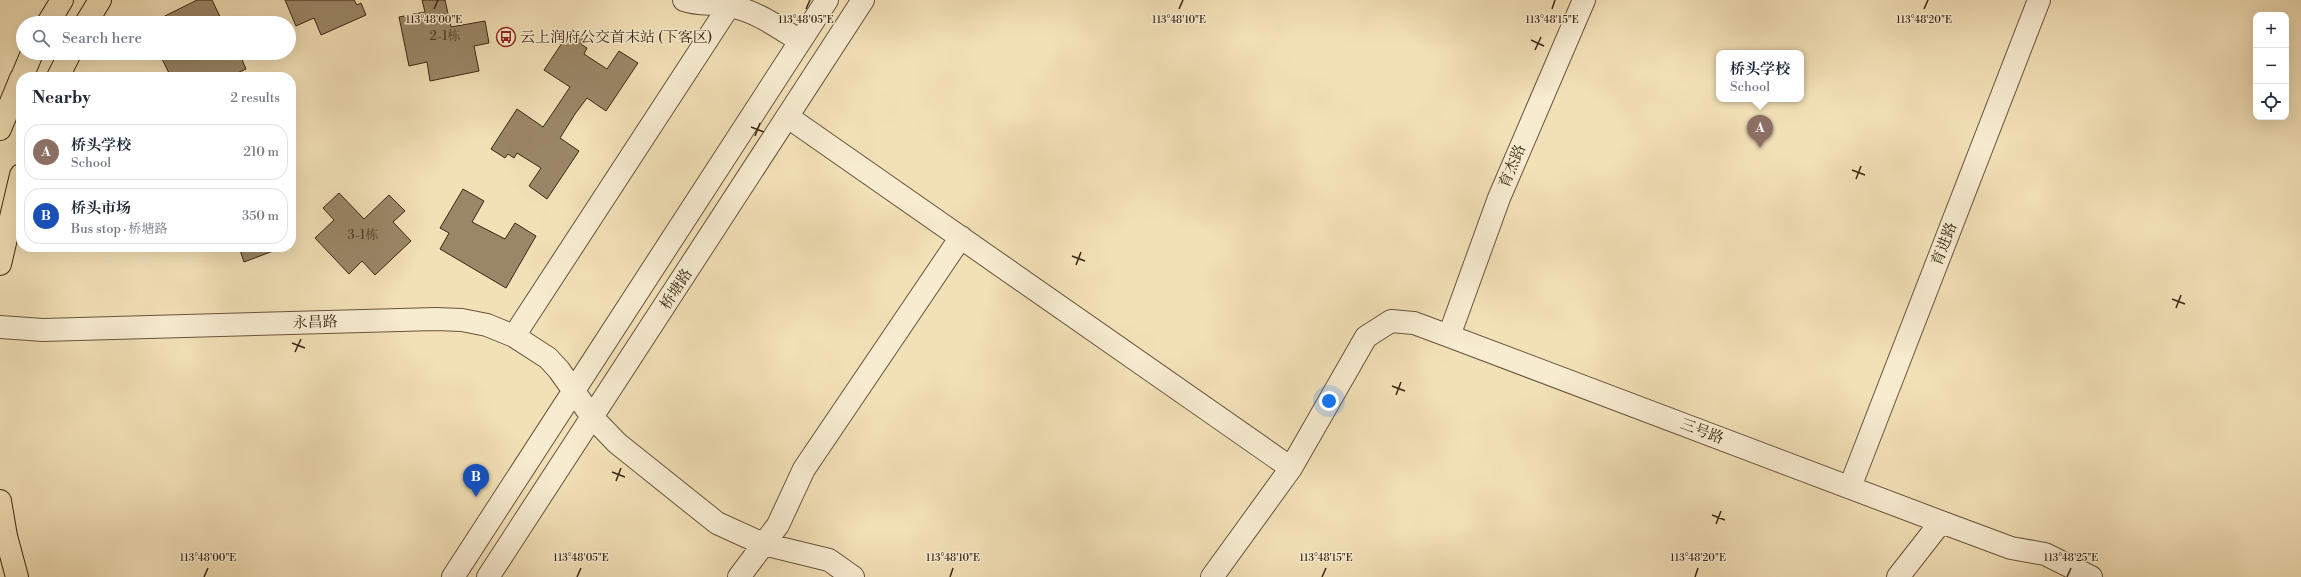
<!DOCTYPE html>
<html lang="en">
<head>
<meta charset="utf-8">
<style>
	body { margin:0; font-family:"Libre Bodoni","Noto Serif SC",serif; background:#f6f6f7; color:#1f2937 }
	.controls { position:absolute; right:12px; top:12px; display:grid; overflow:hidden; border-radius:8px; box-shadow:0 4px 16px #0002 }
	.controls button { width:36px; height:36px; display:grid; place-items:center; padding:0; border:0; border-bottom:1px solid #e0e1e3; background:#fff; color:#1f2937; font:20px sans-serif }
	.you { position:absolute; left:1329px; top:401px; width:14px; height:14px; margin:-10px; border:3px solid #fff; border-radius:50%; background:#1a73e8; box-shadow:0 0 0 6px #1a73e833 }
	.badge { display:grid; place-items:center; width:26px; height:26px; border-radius:50%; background:#8f2418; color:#fff; font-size:13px; font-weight:700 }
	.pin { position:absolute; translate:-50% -33px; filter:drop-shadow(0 1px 2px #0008) }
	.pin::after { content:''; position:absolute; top:21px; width:14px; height:12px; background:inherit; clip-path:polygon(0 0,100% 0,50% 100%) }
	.popup { position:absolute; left:1716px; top:50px; width:88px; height:52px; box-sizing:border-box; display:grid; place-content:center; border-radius:8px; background:#fff; filter:drop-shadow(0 1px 3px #0005); font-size:13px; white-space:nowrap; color:#747a83 }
	.popup b { font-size:15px; color:#1f2937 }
	.popup::after { content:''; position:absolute; left:50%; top:100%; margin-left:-8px; border:8px solid transparent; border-top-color:#fff }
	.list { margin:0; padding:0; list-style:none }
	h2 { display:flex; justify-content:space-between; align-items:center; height:52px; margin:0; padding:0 16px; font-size:17px }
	h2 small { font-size:13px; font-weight:400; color:#747a83 }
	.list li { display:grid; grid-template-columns:26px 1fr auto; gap:12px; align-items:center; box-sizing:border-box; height:56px; margin:0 8px 8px; padding:0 8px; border:1px solid #e0e1e3; border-radius:16px }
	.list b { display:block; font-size:15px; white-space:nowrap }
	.list p { margin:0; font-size:13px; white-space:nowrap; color:#747a83 }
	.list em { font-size:13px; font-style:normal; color:#747a83 }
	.icon { flex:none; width:22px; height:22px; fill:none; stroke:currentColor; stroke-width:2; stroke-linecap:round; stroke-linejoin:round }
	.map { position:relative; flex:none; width:2301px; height:577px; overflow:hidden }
	.search { position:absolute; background:#fff; box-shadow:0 4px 16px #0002; left:16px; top:16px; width:280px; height:44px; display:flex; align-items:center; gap:10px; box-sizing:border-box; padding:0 14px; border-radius:22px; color:#747a83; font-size:15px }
	.panel { position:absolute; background:#fff; box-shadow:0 4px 16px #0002; left:16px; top:72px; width:280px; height:180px; border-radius:16px }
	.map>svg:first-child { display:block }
</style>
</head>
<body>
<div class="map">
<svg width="2301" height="577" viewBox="0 0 2301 577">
	<rect width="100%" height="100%" fill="#f2e0b7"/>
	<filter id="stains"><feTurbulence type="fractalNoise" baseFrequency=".005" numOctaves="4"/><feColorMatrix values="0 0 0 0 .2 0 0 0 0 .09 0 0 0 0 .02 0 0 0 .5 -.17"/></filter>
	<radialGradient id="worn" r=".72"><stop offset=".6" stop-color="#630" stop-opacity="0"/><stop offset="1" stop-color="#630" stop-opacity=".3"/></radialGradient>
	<path fill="#9a8767" stroke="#3a2611" d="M197,0h15l11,23h-72z
		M285,0h69l3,5 4,-2 5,12 -45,20 -7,-17 -18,8z
		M422,0h23l6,27 34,-6 4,22 -15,3 5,25 -49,10 -3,-19 -18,4 -10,-49 26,-5z
		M570,31l14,9 -3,4 6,4 -3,6 23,15 12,-18 19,12 -32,48 -19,-13 -12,16 -15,24 19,13 -32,48 -18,-13 12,-18 -24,-15 -3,5 -6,-4 -3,4 -14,-9 26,-40 26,18 11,-16 16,-24 -26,-17z
		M159,53h80l7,16 -17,8h-58z
		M463,189l21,12 -12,21 33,17 10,-16 21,13 -30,52 -66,-39 9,-16 -9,-5z
		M339,193l25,26 25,-24 16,16 -12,11 18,19 -36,34 -13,-14 -13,13 -34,-36 19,-18 -11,-12z
		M239,247h42v1l-37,14z"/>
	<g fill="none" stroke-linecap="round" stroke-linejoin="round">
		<g stroke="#68543a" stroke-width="24">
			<path id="minor" d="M684,0c16,6 30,2 46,6 26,5 48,21 70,35
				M788,117l503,351
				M0,327l43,3 393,-11 26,1 25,5 27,11 34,22 11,12 33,47 25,26 100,80 46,21 66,16 24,17
				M514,336l219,-336
				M1449,336l50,-138 85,-198
				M1850,487l189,-487
				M453,577l374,-577
				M488,577l375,-577
				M739,577l39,-52 26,-56 157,-232
				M1212,577l79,-109 75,-131 25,-16 23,2 35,13 492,186 70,26 34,6 46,23
				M1898,577l43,-55"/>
		</g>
		<g stroke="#3a2611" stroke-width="24">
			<path id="major" d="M48,23l14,-23
				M86,23l14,-23
				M22,77l10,-24
				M58,77l12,-24
				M0,129l21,-51
				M0,264l21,-89
				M0,501l6,35 11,41"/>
		</g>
		<use href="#minor" stroke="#f7ebd0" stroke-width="22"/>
		<use href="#major" stroke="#f2e0b7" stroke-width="22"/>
	</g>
	<path fill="none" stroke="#3a2611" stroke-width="1.5" d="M434,9l4,-9M806,9l4,-9M1179,9l4,-9M1552,9l3,-9M1924,9l4,-9M1531,40l13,6M1535,50l6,-13M751,127l13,5M755,136l5,-13M1852,170l13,5M1856,179l5,-13M1072,256l13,5M1076,265l5,-13M2172,299l13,5M2176,308l5,-13M292,343l13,5M295,352l6,-13M1392,386l13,5M1396,395l5,-13M612,472l13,5M616,481l5,-13M1712,515l13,5M1716,524l5,-13M204,577l4,-9M577,577l4,-9M950,577l3,-9M1322,577l4,-9M1695,577l3,-9M2067,577l4,-9"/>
	<defs>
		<g id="bus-ring" transform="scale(1)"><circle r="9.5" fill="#f7ebd0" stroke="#8f2418" stroke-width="1.5"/><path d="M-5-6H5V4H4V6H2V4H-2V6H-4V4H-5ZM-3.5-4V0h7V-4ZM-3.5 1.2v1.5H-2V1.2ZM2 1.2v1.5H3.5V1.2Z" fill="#8f2418"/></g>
	</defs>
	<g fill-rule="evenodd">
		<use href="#bus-ring" x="506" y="37"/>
	</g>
	<g text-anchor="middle" stroke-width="3" stroke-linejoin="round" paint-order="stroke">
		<g font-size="13" fill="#523e26">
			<text x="445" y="40">2-1栋</text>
			<text x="363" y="239">3-1栋</text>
		</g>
		<g font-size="15" fill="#3a2611" stroke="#f7ebd0" text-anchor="start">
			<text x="520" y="42">云上润府公交首末站 (下客区)</text>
		</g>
		<g font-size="15" fill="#3a2611" stroke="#f7ebd0">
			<text transform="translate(1512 166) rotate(-67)" y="5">育杰路</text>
			<text transform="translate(1944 244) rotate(-69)" y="5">育进路</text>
			<text transform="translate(676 289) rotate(-57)" y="5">桥塘路</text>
			<text transform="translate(315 322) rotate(-2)" y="5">永昌路</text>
			<text transform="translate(1702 431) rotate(21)" y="5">三号路</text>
		</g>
	</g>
	<g font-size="10" text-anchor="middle" fill="#3a2611" stroke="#f7ebd0" stroke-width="3" stroke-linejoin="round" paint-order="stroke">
		<text x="434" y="23">113°48'00"E</text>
		<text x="806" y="23">113°48'05"E</text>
		<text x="1179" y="23">113°48'10"E</text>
		<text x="1552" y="23">113°48'15"E</text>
		<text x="1924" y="23">113°48'20"E</text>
		<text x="208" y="561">113°48'00"E</text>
		<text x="581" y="561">113°48'05"E</text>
		<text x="953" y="561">113°48'10"E</text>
		<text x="1326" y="561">113°48'15"E</text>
		<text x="1698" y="561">113°48'20"E</text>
		<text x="2071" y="561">113°48'25"E</text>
	</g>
	<rect width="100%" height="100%" filter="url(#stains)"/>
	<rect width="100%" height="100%" fill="url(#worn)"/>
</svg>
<div class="controls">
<button>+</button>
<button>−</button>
<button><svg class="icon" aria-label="locate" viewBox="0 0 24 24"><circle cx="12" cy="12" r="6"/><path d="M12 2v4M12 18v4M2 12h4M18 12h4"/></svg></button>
</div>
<div class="you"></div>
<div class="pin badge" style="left:1760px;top:148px;background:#8d6e63">A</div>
<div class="popup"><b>桥头学校</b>School</div>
<div class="pin badge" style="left:476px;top:497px;background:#1a4fb4">B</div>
<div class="search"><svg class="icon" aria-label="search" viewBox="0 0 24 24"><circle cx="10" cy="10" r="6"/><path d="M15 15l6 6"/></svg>Search here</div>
<section class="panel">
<h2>Nearby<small>2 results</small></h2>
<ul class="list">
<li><span class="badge" style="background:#8d6e63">A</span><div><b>桥头学校</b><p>School</p></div><em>210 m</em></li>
<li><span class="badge" style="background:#1a4fb4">B</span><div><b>桥头市场</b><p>Bus stop · 桥塘路</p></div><em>350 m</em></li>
</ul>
</section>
</div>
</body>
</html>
